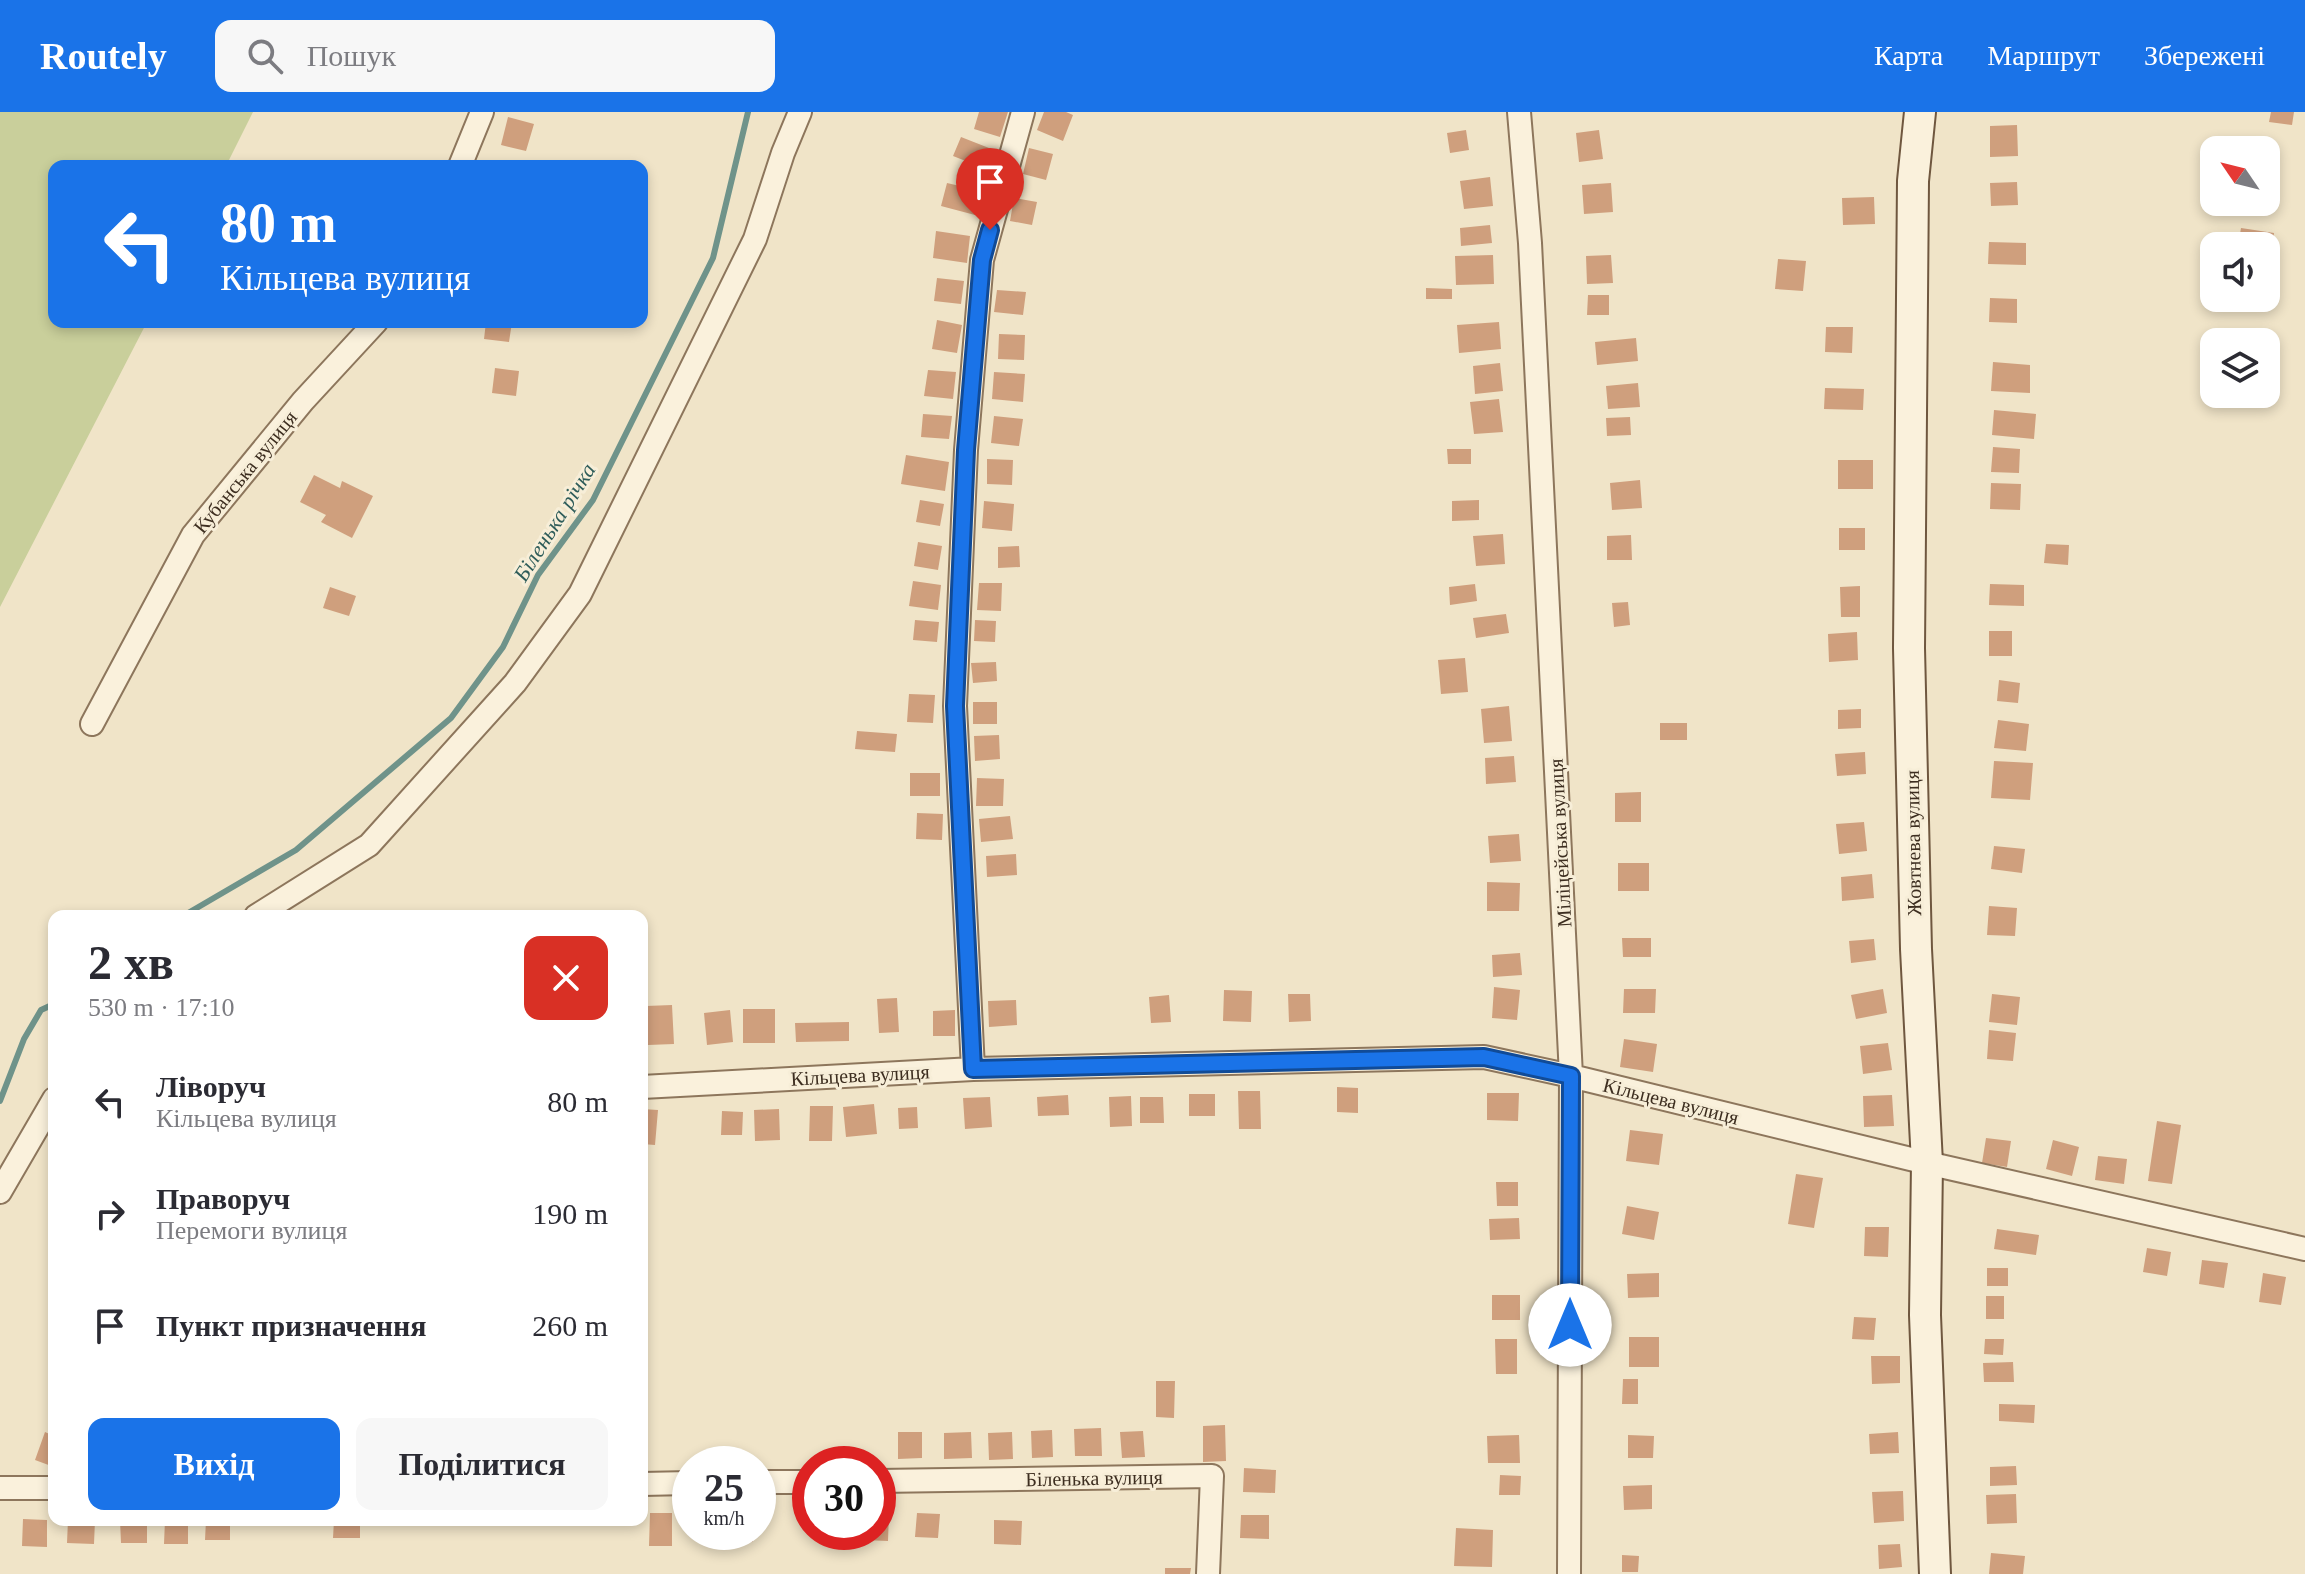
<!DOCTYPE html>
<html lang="uk">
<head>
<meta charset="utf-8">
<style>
	:root { --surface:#fff; --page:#f7f7f7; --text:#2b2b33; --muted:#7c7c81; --accent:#1a73e8 }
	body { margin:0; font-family:"Times New Roman",serif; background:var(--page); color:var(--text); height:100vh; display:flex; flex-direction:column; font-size:30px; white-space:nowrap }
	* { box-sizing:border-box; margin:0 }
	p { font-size:26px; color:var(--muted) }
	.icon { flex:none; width:44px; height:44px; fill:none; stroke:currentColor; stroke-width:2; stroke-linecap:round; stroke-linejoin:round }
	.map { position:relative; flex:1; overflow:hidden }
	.side { position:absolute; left:48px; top:798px; width:600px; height:616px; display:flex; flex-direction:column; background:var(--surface); border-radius:16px; box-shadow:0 4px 12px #0003 }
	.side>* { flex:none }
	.guide { position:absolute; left:48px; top:48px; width:600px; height:168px; border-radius:16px; box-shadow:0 4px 12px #0003; background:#1a73e8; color:#fff; overflow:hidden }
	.needle { width:52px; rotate:305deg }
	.tools { position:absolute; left:2200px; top:24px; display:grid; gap:16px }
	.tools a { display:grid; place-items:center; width:80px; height:80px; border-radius:16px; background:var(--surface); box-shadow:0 4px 12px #0003; font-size:40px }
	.speed { position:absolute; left:672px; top:1334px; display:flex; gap:16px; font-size:40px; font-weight:700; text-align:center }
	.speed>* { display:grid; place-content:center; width:104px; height:104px; border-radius:50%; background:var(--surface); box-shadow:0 4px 12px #0003; line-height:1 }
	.speed small { font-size:20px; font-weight:400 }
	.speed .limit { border:12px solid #d22; background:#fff; color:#111 }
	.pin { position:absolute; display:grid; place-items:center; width:68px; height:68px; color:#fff; margin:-82px -34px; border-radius:50% 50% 50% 0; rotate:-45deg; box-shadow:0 0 8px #0007 }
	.pin .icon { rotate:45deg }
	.me { position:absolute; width:88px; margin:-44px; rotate:0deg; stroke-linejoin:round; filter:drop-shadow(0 0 6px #0008) }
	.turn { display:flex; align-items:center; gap:28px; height:168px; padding:0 40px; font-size:36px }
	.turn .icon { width:104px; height:104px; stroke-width:2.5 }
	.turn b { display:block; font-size:56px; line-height:68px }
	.round { display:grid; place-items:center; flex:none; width:84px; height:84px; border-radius:16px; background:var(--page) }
	.head { display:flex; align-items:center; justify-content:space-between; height:136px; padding:0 40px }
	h1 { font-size:48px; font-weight:700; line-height:60px }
	.button { display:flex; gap:16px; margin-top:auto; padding:16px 40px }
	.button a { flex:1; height:92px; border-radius:16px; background:var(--accent); color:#fff; font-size:32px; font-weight:700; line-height:92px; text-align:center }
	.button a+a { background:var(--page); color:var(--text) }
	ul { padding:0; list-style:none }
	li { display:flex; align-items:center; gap:24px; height:112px; padding:0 40px }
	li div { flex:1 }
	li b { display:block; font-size:30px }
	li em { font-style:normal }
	header { display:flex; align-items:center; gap:48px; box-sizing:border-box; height:112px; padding:0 40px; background:var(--accent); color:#fff }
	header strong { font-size:38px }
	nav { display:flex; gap:44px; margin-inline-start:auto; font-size:28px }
	.search { width:560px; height:72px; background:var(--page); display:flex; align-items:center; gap:20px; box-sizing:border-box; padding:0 28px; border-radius:16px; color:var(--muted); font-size:30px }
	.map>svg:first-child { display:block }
	.green { fill:#c9cf9b }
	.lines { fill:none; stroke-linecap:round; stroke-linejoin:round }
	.stream { stroke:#6f938a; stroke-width:6 }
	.building { fill:#cf9f7d }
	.minor-casing { stroke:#8d765c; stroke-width:26 }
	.secondary-casing { stroke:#6f573f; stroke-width:34 }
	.minor { stroke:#faf1dc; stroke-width:22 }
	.secondary { stroke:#faf1dc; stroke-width:30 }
	.route-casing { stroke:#114b97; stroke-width:20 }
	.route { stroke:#1a73e8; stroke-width:14 }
	.labels { text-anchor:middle; stroke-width:6; stroke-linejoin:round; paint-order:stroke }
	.street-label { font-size:20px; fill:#3d2e20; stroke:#f7eed8 }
	.water-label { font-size:22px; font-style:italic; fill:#2f5d5a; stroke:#f7eed8 }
</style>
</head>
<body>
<header>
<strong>Routely</strong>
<div class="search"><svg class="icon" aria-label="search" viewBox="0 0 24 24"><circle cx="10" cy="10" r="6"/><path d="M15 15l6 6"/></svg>Пошук</div>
<nav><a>Карта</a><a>Маршрут</a><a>Збережені</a></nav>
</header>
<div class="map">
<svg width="2305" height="1462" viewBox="0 0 2305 1462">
	<rect width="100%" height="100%" fill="#f0e4c8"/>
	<path class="green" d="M0,0H253L226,54H54V210H147L0,495Z"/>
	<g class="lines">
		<path class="stream" d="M183,804L296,738L451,606L503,535L538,463L593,388L713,146L748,0
			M0,989L24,927L41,898L54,892"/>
	</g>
	<path class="building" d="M979,0H1008L1000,25L974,17Z
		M1044,0H1066L1073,3L1063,29L1037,18Z
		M2271,0H2294L2292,13L2269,10Z
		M508,5L534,12L526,39L501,33Z
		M2017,13L2018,44L1990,45V14Z
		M1466,18L1469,38L1450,41L1447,21Z
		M1599,18L1603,47L1579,50L1576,21Z
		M961,25L989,36L981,55L953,44Z
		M1029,36L1053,42L1046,68L1023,62Z
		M1490,65L1493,94L1464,97L1460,69Z
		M2017,70L2018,93L1991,94L1990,71Z
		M947,71L981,79L975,103L941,94Z
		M1611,71L1613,100L1584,102L1582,73Z
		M1874,85L1875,112L1843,113L1842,86Z
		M1014,86L1037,90L1032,113L1010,109Z
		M1490,113L1492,131L1461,134L1460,116Z
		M2241,116L2274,121L2271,146L2266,145V134H2238Z
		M936,119L970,124L967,151L933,146Z
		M1989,130L2026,131V153L1988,152Z
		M1493,143L1494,172L1456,173L1455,144Z
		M1611,143L1613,171L1587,172L1586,144Z
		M1778,147L1806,149L1803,179L1775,177Z
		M937,166L964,169L961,192L934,189Z
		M1426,176L1452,177V187H1426Z
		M997,178L1026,180L1023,203L994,200Z
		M1588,183H1609V203H1587Z
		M1990,186L2017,187V211L1989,210Z
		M937,208L962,213L957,241L932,237Z
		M486,210H512L509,230L484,227Z
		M1499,210L1501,237L1459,241L1457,213Z
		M1826,215H1853L1852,241L1825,240Z
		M999,222L1025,223L1024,248L998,247Z
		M1636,226L1638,249L1597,253L1595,230Z
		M1993,250L2030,253V281L1991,279Z
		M1500,251L1503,279L1475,282L1473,254Z
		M495,256L519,259L516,284L492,281Z
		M928,258L956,260L953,287L924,284Z
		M994,260L1025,262L1023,290L992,287Z
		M1638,271L1640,295L1608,297L1606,274Z
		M1825,276L1864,277L1863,298L1824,297Z
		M1499,287L1503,320L1474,322L1470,290Z
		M1994,298L2036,302L2034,327L1992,323Z
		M923,302L952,304L949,327L921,325Z
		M994,304L1023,307L1019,334L991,331Z
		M1630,305L1631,323L1607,324L1606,306Z
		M1993,335L2020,337L2019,361L1991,360Z
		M1447,337H1471V352H1448Z
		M906,343L949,350L945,379L901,372Z
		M987,347L1013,348L1012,373L987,372Z
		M1838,348H1873V377H1838Z
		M314,363L340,376L342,369L373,384L352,426L321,410L326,403L300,390Z
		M1640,368L1642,396L1612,398L1610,371Z
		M1991,371L2021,372L2020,398L1990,397Z
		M920,388L944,392L940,414L916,410Z
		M1479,388V408L1452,409V389Z
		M984,389L1014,392L1012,419L982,416Z
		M1839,416H1865V438H1839Z
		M1503,422L1505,452L1476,454L1473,424Z
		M1631,423L1632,448H1607V424Z
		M918,430L942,434L938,458L914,454Z
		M2046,432L2069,433L2068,453L2044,451Z
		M1019,434L1020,455L998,456V435Z
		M913,469L941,473L938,498L909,494Z
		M979,471H1002L1001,499L977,498Z
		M1475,472L1477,489L1450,493L1449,475Z
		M1990,472L2024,473V494L1989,493Z
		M1860,474V505H1841L1840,475Z
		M330,475L356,484L349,504L323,496Z
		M1628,490L1630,513L1614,515L1612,491Z
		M1506,502L1509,521L1476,526L1473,506Z
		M915,508L939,510L937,530L913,528Z
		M975,508L996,509L995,530L974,529Z
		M1989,519H2012V544H1989Z
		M1857,520L1858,548L1829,550L1828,522Z
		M1465,546L1468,580L1441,582L1438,548Z
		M996,550L997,569L973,571L971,551Z
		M1999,568L2020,571L2018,591L1997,589Z
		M909,582L935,583L933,611L907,610Z
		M973,590H997V612H973Z
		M1509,594L1512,629L1484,631L1481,597Z
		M1861,597V616L1838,617V598Z
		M1998,608L2029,612L2026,639L1994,636Z
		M1660,611H1687V628H1660Z
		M857,619L897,622L895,640L855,637Z
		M999,623L1000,647L975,649L974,624Z
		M1865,640L1866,662L1837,664L1835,642Z
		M1514,644L1516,670L1486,672L1485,646Z
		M1994,649L2033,651L2030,688L1991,686Z
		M910,661H940V684H910Z
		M977,666L1004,667L1003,694H976Z
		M1641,680V710H1615V681Z
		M917,701L943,702L942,728L916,727Z
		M1010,704L1013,727L981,730L979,707Z
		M1864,710L1867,739L1839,742L1836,712Z
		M1519,722L1521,749L1490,751L1488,724Z
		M1994,734L2025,737L2022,761L1991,757Z
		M1016,742L1017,763L987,765L986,744Z
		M1618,751H1649V779H1618Z
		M1872,762L1874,786L1842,789L1841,765Z
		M1487,770L1520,771L1519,799H1487Z
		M1989,794L2017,796L2015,824L1987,823Z
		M1622,826H1651V845H1623Z
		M1874,827L1876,848L1851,851L1849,829Z
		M1520,841L1522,863L1493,865L1492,843Z
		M1494,875L1520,878L1517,908L1492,906Z
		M1624,877H1656L1655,901H1623Z
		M1883,877L1887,901L1856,907L1851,883Z
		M1224,878L1252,879L1251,910L1223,909Z
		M1288,882H1310L1311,909L1289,910Z
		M1992,882L2020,885L2017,913L1989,910Z
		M1169,883L1171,910L1151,911L1149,885Z
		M897,886L899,920L879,921L877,887Z
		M1016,888L1017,913L989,915L988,889Z
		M672,893L674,932L648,933L646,894Z
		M743,897H775V931H743Z
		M730,898L733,930L707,933L704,901Z
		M955,898V924H933V899Z
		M849,910V929L796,930L795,911Z
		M1989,918L2016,921L2013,949L1987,947Z
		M1624,927L1657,932L1653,960L1620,955Z
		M1888,931L1892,958L1863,962L1860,934Z
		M1337,975L1358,976V1001L1337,1000Z
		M1238,979H1260L1261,1017H1239Z
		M1487,981H1519L1518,1009L1487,1008Z
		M1189,982H1215V1004H1189Z
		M1068,983L1069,1003L1038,1004L1037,985Z
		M1892,983L1894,1014L1864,1015L1863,984Z
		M1131,984L1132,1014L1110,1015L1109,985Z
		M990,985L992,1015L965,1017L963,986Z
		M1140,985H1163L1164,1011H1140Z
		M874,992L877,1022L846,1025L843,995Z
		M810,994H833L832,1029H809Z
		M917,995L918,1016L899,1017L898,996Z
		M642,997L658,998L655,1033L642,1032Z
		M779,997L780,1028L755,1029L754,998Z
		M722,999L743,1000L742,1023H721Z
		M2157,1009L2181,1013L2172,1072L2148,1069Z
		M1630,1018L1663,1022L1659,1053L1626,1049Z
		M1986,1026L2011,1029L2007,1055L1982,1051Z
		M2053,1028L2079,1035L2072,1064L2046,1057Z
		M2098,1044L2127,1047L2124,1072L2095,1068Z
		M1796,1062L1823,1066L1814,1116L1788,1112Z
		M1496,1070H1518V1094H1497Z
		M1627,1094L1659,1100L1654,1128L1622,1122Z
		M1519,1106L1520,1127L1490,1128L1489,1107Z
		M1865,1115H1889L1888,1145L1864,1144Z
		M1997,1117L2039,1123L2036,1143L1994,1137Z
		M2147,1136L2171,1140L2167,1164L2143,1160Z
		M2202,1148L2228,1151L2224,1176L2199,1172Z
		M1987,1156H2008V1174H1987Z
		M1659,1161V1185L1628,1186L1627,1162Z
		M2263,1161L2286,1165L2281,1193L2259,1190Z
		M1492,1183H1520V1208H1492Z
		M1986,1184H2004V1207H1986Z
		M1854,1205L1876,1206L1874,1228L1852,1227Z
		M1629,1225H1659V1255H1629Z
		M1495,1227H1517V1262H1496Z
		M1985,1227H2004L2003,1243L1984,1242Z
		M1871,1244H1900V1271L1872,1272Z
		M2013,1250L2014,1270H1984L1983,1251Z
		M1623,1267H1638V1292H1622Z
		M1156,1269H1175L1174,1306L1156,1305Z
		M1999,1292L2035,1293L2034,1311L1999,1309Z
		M1225,1313L1226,1349L1203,1350V1314Z
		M1101,1316L1102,1344H1075L1074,1317Z
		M1052,1318L1053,1345L1032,1346L1031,1319Z
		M1143,1319L1145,1345L1122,1346L1120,1320Z
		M45,1320L54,1324V1355L35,1348Z
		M898,1320H922V1346L898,1347Z
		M971,1320L972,1346L944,1347V1321Z
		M1012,1320L1013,1347L989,1348L988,1321Z
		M1898,1320L1899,1341L1870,1342L1869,1322Z
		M1519,1323L1520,1351H1488L1487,1324Z
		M1628,1323L1654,1324L1653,1346H1628Z
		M2016,1354L2017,1373L1990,1374V1355Z
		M1244,1356L1276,1358L1275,1381L1243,1380Z
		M1500,1363L1521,1364L1520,1383H1499Z
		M1652,1373V1397L1624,1398L1623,1374Z
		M1903,1379L1904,1409L1874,1411L1872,1380Z
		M2016,1382L2017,1411L1987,1412L1986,1383Z
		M878,1400L889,1401L888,1429L864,1428V1420H878Z
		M650,1401H672V1434H649Z
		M917,1401L940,1402L938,1426L915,1425Z
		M1241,1403H1269V1427L1240,1426Z
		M23,1407L47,1408V1435L22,1434Z
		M68,1408H95L94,1432L67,1431Z
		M120,1408H147V1431H121Z
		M165,1408H188V1432H164Z
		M206,1408H230V1428H205Z
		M334,1408H360V1426H333Z
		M994,1408L1022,1409L1021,1433L994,1432Z
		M1456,1416L1493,1418L1492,1455L1454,1454Z
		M732,1420H753V1430L732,1431Z
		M1900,1432L1902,1455L1879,1457L1878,1433Z
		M1991,1441L2025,1444L2023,1462H1989Z
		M1622,1443L1639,1444L1638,1460H1622Z
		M1165,1456H1191L1190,1462H1165Z"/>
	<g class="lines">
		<g class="minor-casing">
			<path id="minor" d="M1519,0L1530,131L1571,964L1569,1462
				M460,54L482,0
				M92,612L193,423L303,289L376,210
				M256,804L369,733L515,571L580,482L755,127L783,41L800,0
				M973,957L955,594L966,338L982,148L1023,0
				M642,975L973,957L1484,945L1571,964L1927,1051L2305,1137
				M0,1080L54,987
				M878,1369L1212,1364L1208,1462
				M758,1370H810
				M642,1372L690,1371
				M0,1376H54"/>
		</g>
		<g class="secondary-casing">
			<path id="secondary" d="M1920,0L1913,69L1909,536L1916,837L1927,1051L1925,1203L1935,1462"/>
		</g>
		<use href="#minor" class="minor"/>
		<use href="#secondary" class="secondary"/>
	</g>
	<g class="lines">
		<g class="route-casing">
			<path id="route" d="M990,118L982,148L966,338L955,594L973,957L1484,945L1571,964L1570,1213"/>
		</g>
		<use href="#route" class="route"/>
	</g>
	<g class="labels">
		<g class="street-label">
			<text transform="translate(245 360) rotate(-51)" y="7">Кубанська вулиця</text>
			<text transform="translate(1560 731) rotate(-93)" y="7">Міліцейська вулиця</text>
			<text transform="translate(1913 731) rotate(-91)" y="7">Жовтнева вулиця</text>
			<text transform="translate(860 963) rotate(-3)" y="7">Кільцева вулиця</text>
			<text transform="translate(1671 989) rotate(14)" y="7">Кільцева вулиця</text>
			<text transform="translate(1094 1366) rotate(-1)" y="7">Біленька вулиця</text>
		</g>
		<g class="water-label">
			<text transform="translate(554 410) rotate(-58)" y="8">Біленька річка</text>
		</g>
	</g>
</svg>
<div class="tools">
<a><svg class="needle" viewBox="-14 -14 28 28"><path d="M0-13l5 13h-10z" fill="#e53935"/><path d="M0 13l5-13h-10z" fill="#7c7c81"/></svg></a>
<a><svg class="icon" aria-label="sound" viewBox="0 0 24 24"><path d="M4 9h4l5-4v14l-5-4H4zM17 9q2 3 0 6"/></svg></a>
<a><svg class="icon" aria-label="layers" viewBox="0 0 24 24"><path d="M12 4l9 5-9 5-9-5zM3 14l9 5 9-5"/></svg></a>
</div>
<div class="speed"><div>25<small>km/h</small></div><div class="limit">30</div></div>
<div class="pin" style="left:990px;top:118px;background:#d93025"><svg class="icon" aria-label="arrive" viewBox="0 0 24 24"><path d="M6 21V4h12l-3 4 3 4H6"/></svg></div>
<svg class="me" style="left:1570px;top:1213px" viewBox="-20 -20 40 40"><circle r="19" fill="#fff"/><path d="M0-13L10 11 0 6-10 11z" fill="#1a73e8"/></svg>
<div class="guide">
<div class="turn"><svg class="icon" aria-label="left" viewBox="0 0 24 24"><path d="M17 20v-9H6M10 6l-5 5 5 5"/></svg><div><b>80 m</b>Кільцева вулиця</div></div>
</div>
<section class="side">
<div class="head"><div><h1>2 хв</h1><p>530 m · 17:10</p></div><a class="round" style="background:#d93025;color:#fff"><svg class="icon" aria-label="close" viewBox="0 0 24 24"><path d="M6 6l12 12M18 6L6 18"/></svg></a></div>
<ul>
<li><svg class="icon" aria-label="left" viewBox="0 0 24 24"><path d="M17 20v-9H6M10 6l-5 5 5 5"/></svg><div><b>Ліворуч</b><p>Кільцева вулиця</p></div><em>80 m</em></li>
<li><svg class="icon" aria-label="right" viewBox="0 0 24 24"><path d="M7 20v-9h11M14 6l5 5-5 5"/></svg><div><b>Праворуч</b><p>Перемоги вулиця</p></div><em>190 m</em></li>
<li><svg class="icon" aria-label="arrive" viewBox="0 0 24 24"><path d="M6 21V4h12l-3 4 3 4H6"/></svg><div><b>Пункт призначення</b></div><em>260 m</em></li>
</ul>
<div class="button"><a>Вихід</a><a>Поділитися</a></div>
</section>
</div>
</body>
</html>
